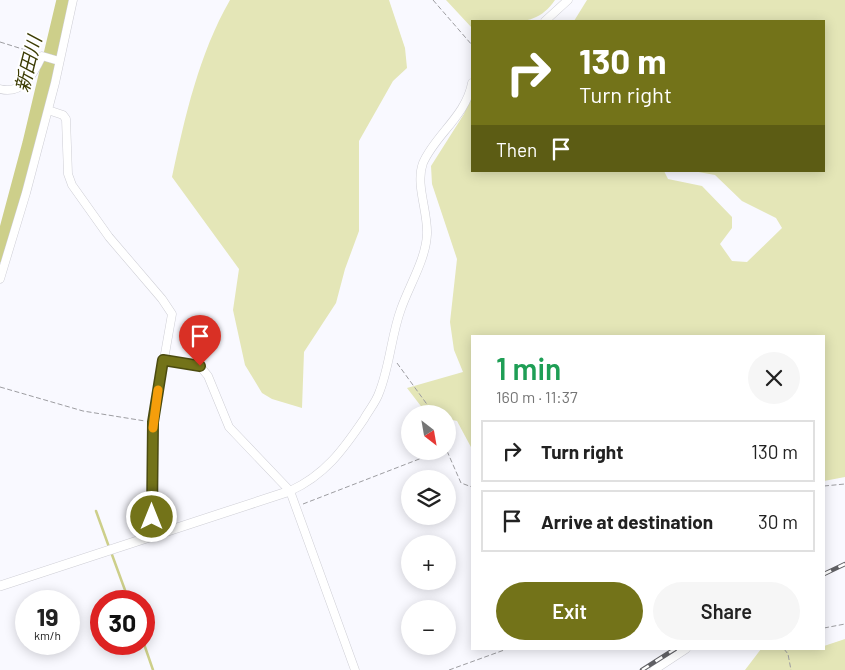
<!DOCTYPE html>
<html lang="en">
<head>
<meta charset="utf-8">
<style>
	:root { --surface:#fff; --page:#f6f6f6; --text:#222; --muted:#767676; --line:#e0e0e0; --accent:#737319 }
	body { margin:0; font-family:Barlow,"Noto Sans JP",sans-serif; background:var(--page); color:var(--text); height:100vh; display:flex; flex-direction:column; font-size:19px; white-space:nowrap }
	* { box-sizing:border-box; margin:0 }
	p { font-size:16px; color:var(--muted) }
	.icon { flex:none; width:28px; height:28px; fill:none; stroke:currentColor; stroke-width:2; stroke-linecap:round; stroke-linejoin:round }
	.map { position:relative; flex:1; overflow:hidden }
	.sheet { position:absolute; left:471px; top:335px; width:354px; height:315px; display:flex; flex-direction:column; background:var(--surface); border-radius:0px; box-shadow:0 2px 12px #0003 }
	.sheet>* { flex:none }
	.guide { position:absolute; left:471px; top:20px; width:354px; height:152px; border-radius:0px; box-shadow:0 2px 12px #0003; background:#737319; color:#fff; overflow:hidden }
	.needle { width:32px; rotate:149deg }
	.fabs { position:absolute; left:401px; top:405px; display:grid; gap:10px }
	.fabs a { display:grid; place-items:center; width:55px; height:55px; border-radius:50%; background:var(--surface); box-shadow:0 2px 12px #0003; font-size:25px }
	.speed { position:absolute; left:15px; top:590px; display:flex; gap:10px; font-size:25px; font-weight:700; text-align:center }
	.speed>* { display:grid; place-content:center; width:65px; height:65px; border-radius:50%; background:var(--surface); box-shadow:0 2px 12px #0003; line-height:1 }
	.speed small { font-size:12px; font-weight:400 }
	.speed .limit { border:8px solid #d22; background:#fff; color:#111 }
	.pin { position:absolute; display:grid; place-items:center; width:42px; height:42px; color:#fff; margin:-51px -21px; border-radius:50% 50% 50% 0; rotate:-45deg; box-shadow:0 0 5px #0007 }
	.pin .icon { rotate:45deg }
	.me { position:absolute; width:55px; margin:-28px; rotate:0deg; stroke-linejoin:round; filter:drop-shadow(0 0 4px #0008) }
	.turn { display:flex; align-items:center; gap:18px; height:105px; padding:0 25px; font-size:22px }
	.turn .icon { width:65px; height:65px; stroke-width:2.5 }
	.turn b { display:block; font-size:35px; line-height:42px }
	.then { display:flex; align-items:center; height:48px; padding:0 25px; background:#0003; gap:10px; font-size:19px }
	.round { display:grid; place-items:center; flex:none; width:52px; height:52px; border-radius:26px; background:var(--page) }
	.overview { display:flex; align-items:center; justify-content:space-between; height:85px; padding:0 25px }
	h1 { font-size:30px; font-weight:600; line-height:38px; color:#1e9e55 }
	.action { display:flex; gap:10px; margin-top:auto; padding:10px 25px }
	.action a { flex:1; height:58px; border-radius:30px; background:var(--accent); color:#fff; font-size:20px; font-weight:600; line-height:58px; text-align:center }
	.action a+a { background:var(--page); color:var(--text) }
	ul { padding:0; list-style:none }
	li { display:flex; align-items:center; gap:15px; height:62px; margin:0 10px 8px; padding:0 15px; border:2px solid var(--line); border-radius:0px }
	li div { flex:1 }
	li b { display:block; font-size:19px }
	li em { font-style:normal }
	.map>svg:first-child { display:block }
	.green { fill:#e4e6b7 }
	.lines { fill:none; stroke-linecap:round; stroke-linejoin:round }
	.stream { stroke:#cdcf8a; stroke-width:2.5 }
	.river { stroke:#cdcf8a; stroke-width:15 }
	.minor-casing { stroke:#ceced5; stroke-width:9 }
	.tertiary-casing { stroke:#ceced5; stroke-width:10 }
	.path { stroke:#9d9da1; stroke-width:1; stroke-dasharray:5 2.5; stroke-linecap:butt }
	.minor { stroke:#fff; stroke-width:8 }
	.tertiary { stroke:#fff; stroke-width:9 }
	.rail-casing { stroke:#616165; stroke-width:4.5 }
	.rail { stroke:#fff; stroke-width:2.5; stroke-dasharray:8; stroke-linecap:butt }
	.route-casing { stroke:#4b4b10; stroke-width:12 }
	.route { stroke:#737319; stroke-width:9 }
	.slow { stroke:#f59e0b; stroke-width:9 }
	.labels { text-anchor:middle; stroke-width:4; stroke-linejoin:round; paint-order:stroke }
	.water-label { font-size:19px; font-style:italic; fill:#3c3c04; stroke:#fff }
</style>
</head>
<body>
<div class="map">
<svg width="845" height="670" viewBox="0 0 845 670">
	<rect width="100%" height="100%" fill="#f9f9ff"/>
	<path class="green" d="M230,0H389L405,48L407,68L393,81L359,141V231L345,269L336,303L304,352L302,408L272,399L262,393L245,365L233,310L239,269L172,177C185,116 199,54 230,0Z
		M446,0H555C535,30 505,21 472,21V28Z
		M587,0H845V477L824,481V336H472V449L457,421L448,419V414H427L407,388L463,372L454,350L450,322L457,259L432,184L431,166L464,114L472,92V171H664L668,179L702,186L732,217V228L720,244L732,261L747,262L782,228L776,218L742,201L715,175L693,171H824V21H574Z
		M845,639V670H745L761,649H824V646Z"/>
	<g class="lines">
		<path class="stream" d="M96,511L109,547
			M111,552L129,601
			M144,644L153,670"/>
		<path class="river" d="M0,255L30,143L64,0"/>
		<g class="minor-casing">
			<path id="minor" d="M545,21L568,0
				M0,89C23,95 34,73 42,56L59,61
				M48,110L63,115L66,119L68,174L72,185L109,237L162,299L172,314L153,422V536
				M0,279L26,193L55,83L73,0
				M163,359L200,366L208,376L229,427L290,491L355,670
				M290,491C325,475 343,450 364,419C369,410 376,402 379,393C390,366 391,336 401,309C409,286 426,259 427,234C428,211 415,184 423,163C435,135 466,116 472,83
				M654,670L686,649"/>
		</g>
		<g class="tertiary-casing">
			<path id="tertiary" d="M0,586L290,491"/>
		</g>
		<path class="path" d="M433,0L472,45
			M0,42L35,53
			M397,363L434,414
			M0,387L83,411L145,421
			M447,451L461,483L472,487
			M824,486L845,484
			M303,504L440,451
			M824,628L845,624
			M784,649L788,654L791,670
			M449,670L507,649"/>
		<use href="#minor" class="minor"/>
		<use href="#tertiary" class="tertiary"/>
		<g class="rail-casing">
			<path id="rail" d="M824,574L845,564
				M642,670L675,649"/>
		</g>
		<use href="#rail" class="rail"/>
	</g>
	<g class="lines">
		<g class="route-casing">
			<path id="route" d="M152,517L153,422L163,360L200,366"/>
		</g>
		<use href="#route" class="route"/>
		<path class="slow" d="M153,428L158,390"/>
	</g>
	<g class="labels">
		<g class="water-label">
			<text transform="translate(28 64) rotate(-76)" y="7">新田川</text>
		</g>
	</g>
</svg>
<div class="fabs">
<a><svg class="needle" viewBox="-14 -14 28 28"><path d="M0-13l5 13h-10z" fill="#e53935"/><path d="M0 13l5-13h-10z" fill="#767676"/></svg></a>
<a><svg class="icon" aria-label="layers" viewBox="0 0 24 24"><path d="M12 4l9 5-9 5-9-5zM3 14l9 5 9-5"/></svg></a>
<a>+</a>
<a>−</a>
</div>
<div class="speed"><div>19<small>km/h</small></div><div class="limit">30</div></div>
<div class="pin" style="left:200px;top:366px;background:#d93025"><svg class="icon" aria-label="arrive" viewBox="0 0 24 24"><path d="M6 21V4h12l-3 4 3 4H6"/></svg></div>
<svg class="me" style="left:152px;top:517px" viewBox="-20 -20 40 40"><circle r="17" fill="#737319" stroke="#fff" stroke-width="3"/><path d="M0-11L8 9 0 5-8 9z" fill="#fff"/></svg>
<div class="guide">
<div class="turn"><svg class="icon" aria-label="right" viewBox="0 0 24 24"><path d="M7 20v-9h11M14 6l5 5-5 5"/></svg><div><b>130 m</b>Turn right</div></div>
<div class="then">Then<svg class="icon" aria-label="arrive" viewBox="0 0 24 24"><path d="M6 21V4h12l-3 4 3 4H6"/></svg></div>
</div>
<section class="sheet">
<div class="overview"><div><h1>1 min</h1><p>160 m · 11:37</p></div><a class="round"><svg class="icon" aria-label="close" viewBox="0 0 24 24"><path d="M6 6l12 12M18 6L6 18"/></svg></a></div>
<ul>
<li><svg class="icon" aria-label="right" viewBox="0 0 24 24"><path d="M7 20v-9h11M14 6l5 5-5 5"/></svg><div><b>Turn right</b></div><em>130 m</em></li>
<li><svg class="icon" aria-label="arrive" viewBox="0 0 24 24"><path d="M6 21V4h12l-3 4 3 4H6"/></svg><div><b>Arrive at destination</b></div><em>30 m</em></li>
</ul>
<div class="action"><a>Exit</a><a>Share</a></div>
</section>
</div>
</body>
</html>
